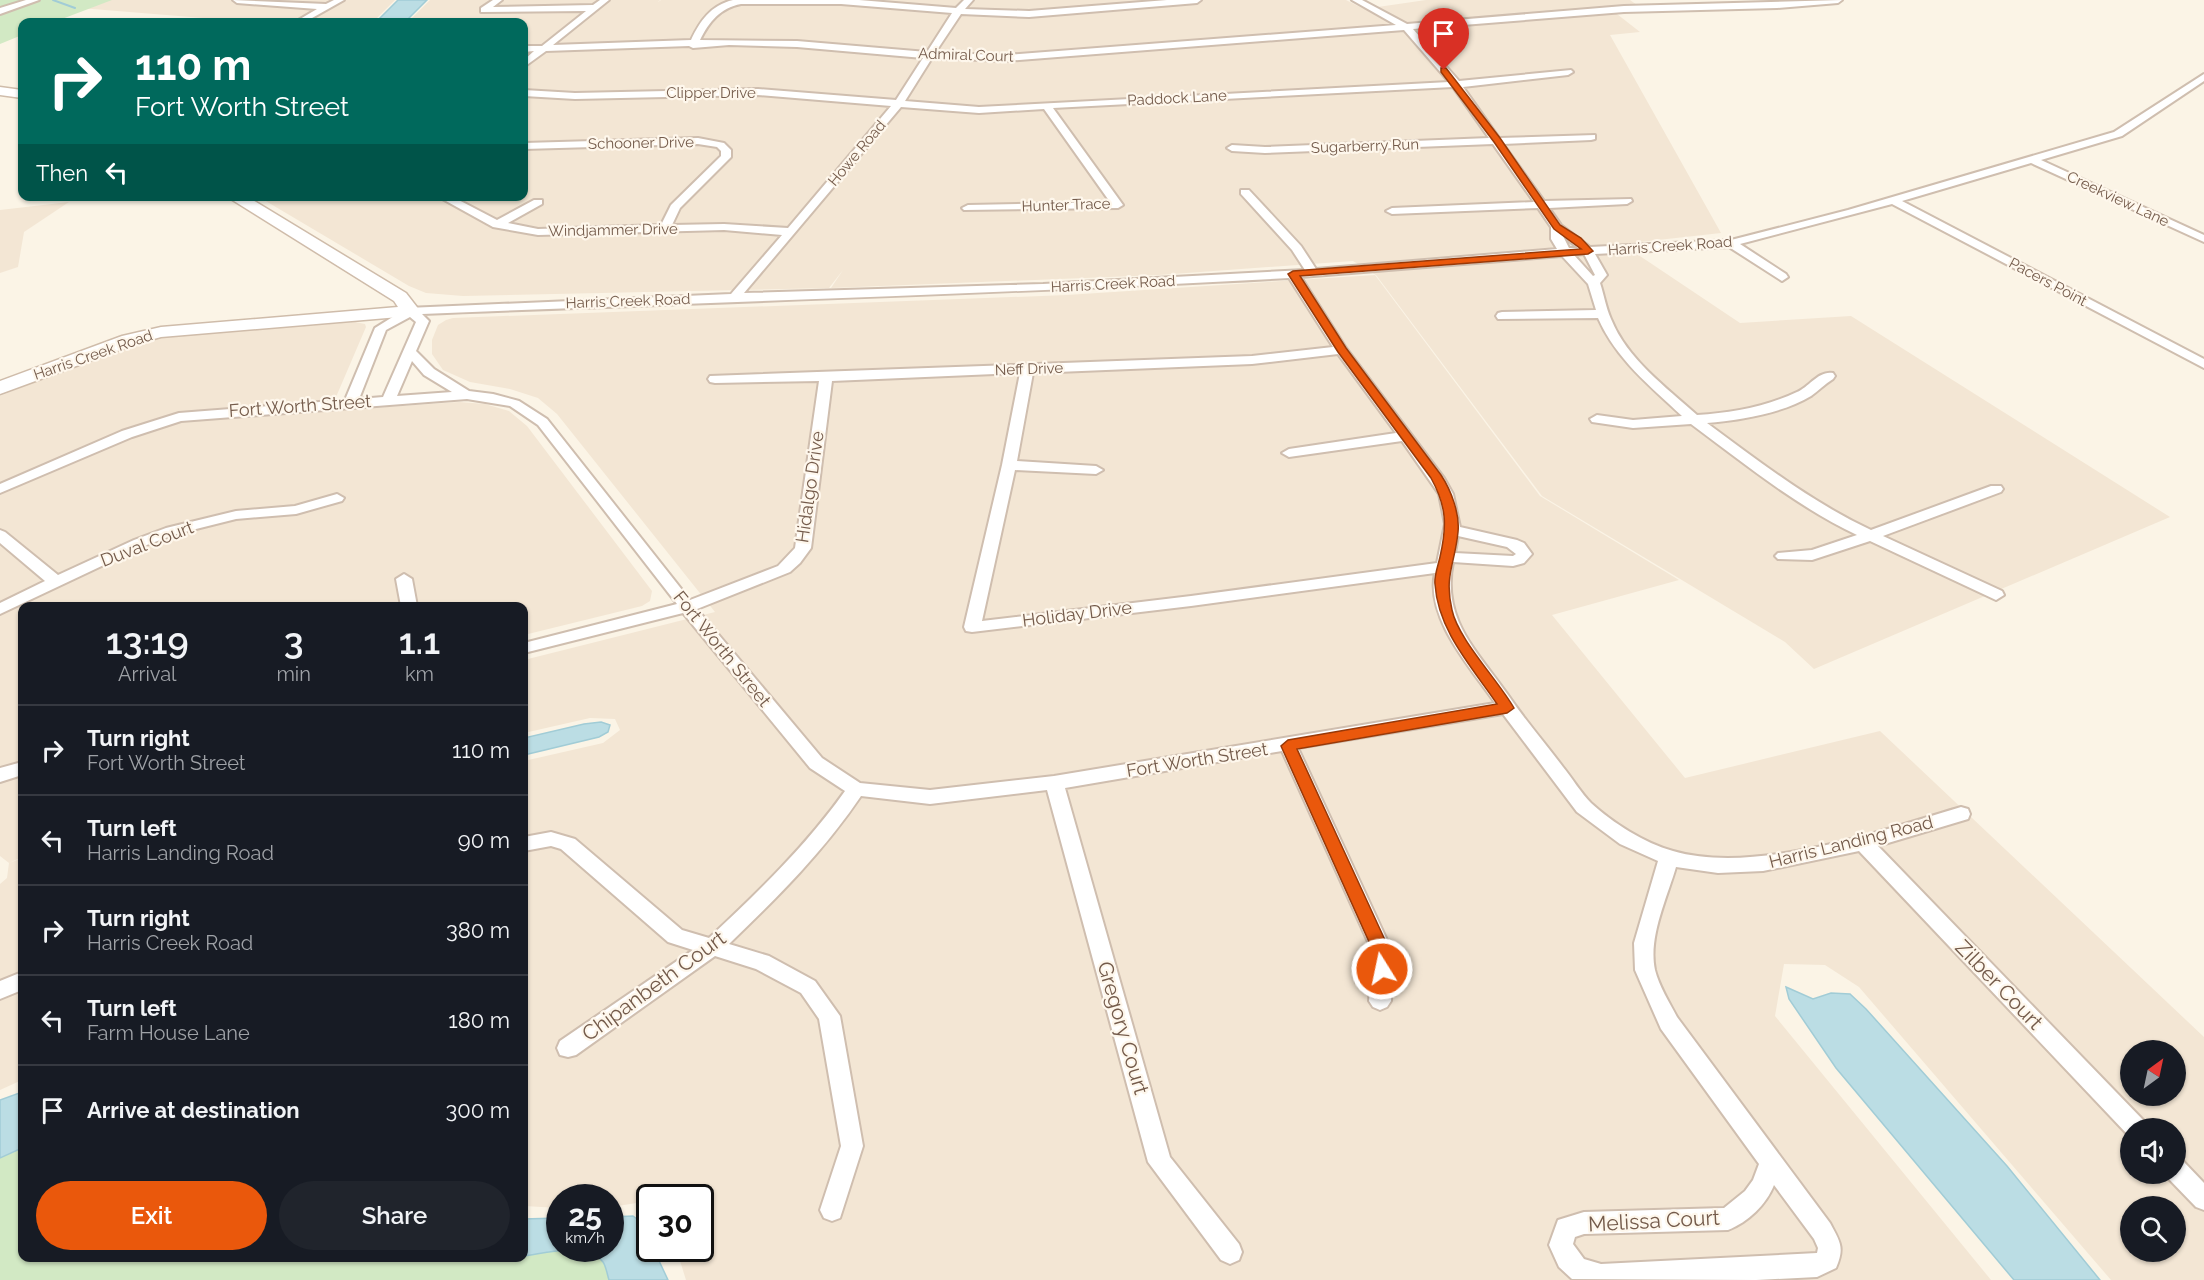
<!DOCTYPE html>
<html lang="en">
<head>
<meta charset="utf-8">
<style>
	:root { --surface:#171b24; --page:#20242c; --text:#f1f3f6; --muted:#9ea1a6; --line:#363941; --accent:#ea580c }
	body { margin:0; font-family:Raleway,sans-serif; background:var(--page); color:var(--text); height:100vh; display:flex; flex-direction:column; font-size:22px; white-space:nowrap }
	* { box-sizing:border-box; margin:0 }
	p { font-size:20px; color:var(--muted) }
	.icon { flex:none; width:33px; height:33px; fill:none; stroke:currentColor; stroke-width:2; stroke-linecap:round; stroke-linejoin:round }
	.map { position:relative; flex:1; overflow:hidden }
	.sheet { position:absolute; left:18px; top:602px; width:510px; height:660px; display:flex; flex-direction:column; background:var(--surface); border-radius:12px; box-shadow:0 2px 4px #0004 }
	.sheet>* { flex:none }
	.hud { position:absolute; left:18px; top:18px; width:510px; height:183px; border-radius:12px; box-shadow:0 2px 4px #0004; background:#00695c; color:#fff; overflow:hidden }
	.needle { width:39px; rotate:33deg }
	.controls { position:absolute; left:2120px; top:1040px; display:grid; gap:12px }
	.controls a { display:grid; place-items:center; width:66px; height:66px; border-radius:50%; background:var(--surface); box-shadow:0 2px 4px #0004; font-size:30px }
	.speed { position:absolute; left:546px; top:1184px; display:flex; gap:12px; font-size:30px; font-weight:700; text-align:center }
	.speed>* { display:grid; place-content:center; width:78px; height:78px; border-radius:50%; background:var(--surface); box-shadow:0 2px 4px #0004; line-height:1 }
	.speed small { font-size:15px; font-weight:400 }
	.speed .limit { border:3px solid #111; border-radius:9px; background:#fff; color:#111 }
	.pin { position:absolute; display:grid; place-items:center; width:51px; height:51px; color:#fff; margin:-62px -26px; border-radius:50% 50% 50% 0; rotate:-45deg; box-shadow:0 0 6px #0007 }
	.pin .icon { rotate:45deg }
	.me { position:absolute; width:66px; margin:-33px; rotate:350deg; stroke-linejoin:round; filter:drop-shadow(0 0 4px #0008) }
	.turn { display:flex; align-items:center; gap:21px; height:126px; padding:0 18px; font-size:27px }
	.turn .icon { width:78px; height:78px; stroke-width:2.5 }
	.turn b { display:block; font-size:42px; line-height:51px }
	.then { display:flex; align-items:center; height:57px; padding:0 18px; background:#0003; gap:12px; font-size:22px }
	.eta { display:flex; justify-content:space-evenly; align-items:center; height:102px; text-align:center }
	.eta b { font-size:36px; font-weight:600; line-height:42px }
	.primary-button { display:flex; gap:12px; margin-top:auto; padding:12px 18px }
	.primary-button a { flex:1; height:69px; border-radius:36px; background:var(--accent); color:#fff; font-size:24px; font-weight:600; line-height:69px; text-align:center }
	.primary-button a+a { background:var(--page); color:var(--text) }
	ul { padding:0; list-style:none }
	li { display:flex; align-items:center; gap:18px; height:90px; padding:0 18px; border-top:2px solid var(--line) }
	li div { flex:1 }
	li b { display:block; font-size:22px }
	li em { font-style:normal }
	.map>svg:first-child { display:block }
	.residential { fill:#f3e6d4; fill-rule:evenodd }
	.green { fill:#d2e9c4 }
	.water { fill:#bbdde4; stroke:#a1ccd6; stroke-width:1.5 }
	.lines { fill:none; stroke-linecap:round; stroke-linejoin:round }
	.stream { stroke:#a1ccd6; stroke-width:2 }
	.street-casing { stroke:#cfbeaf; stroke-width:4 }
	.secondary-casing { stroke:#cfbcaa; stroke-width:3 }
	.street { fill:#fff; fill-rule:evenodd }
	.secondary { fill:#fff; fill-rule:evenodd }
	.route { fill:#ea580c; stroke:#983908; stroke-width:1.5 }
	.labels { text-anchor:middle; stroke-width:4.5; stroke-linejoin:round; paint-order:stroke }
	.far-street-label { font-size:15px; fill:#745b4b; stroke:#fef7ec }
	.street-label { font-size:18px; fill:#745b4b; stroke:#fef7ec }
	.near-street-label { font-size:21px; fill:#745b4b; stroke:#fef7ec }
</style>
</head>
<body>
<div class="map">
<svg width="2204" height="1280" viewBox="0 0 2204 1280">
	<rect width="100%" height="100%" fill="#fbf4e6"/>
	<path class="residential" d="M90,0H395L373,22H195L203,18L68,7Z
		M430,0H660L658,2L661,0H1346L1364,9L1426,0H1630L1637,5L1608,7L1640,32L1610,35L1721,233L1622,244L1740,323L1851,316L2170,517L1814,669L1785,642L1542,496L1376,275L1353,261L1159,275L831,288L843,270L829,288L463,296L426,293L409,286L259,197L524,196V22H408Z
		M69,202L24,232L18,267L0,273V210Z
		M1375,275L1540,496L1679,580L1552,615L1685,778L1880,731L2204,1037V1280H2111L1859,987L1825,965L1784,964L1775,1016L1991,1280H686L676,1248H700V1197H650L649,1207L643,1202L611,1207L610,1197H560L559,1208L524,1206V761L603,743L620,730L615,719L590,718L524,733V660L715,612L557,414L538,398L510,389L470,382L443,370L432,354V340L438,325L446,320L453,318L1067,295ZM2130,1050H2175V1095H2130ZM2130,1128H2175V1173H2130ZM2130,1206H2175V1251H2130Z
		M355,322L365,324L366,327L330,411L459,402L485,404L509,411L527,426L652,591L650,601L642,606L524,635V606H22V857L9,863L22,858V1080L0,1090V884L7,878L9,863L0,856V396L108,353L164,337Z"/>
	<path class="green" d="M0,0H112L54,22H22V35L0,44Z
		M0,1119H22V1257H524C538,1250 591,1246 603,1262C606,1266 607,1275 609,1280H0Z"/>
	<path class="water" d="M398,0H427L405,22H376Z
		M601,722L610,725L608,732L599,737L524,755V738L584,724Z
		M1786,987L1813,999L1831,993L1850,994L1866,1009L2007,1166L2100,1280H2014L1836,1068L1789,999Z
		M22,1092V1148L0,1158V1100Z
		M633,1216C646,1225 650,1232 650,1248H653L668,1280H609C607,1274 606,1266 603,1262C586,1241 546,1253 524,1256V1219L559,1218L560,1248H610L611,1217Z"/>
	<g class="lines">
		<path class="stream" d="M53,0L75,8"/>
		<g class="street-casing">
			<path id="street" d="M26,0H39L0,14V8Z
				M233,0L326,4L334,0H344L305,22H295L317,9L237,3Z
				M493,0H502L493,7L593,5L600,0H609L553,45L691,40C700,21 711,5 733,0H859L956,8L964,0H973L965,9L1029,11L1167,0H1201L1197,3L1029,17L961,14L935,53L1006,55L1396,25L1352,0H1362L1407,24L1624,6L1842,0L1838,3L1777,8L1624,12L1413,29L1459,81L1571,70L1573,72L1568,75L1463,87L1499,138L1595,135V139L1591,140L1503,144L1544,201L1631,199L1632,201L1627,204L1549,208L1561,225L1590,247L1731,240L1848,210L2114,132L2204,74V81L2122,136L2041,160L2204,235V242L2031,163L1902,201L2204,359V368L1892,204L1740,244L1786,274L1788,277L1782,281L1729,247L1595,254L1607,275L1600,283C1604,295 1606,308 1611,319C1627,359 1666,387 1697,415C1732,413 1765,407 1797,392C1809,387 1819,370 1833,373L1835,376L1833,379C1825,384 1818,391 1811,396C1781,414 1740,420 1707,423C1760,462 1811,502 1871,530L1991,486H2001L2003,489L2001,492L1883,536L2002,591L2004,595L1996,600L1870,541L1812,560L1778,559L1775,556L1778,553L1812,550L1857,535C1796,506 1745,464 1691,424L1633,428L1592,422L1590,419L1597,415L1633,420L1682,416C1650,386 1616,359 1598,318L1498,319L1496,316L1498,313L1502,312L1596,310L1588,284L1562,256L1301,277L1346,348L1444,478L1453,494L1460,527L1517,540L1524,543L1532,554L1524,563L1513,566L1453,562C1441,619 1477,651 1508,695C1525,720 1545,743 1563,767C1572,778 1581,793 1591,803C1613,823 1644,843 1673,851C1755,875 1880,831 1961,807L1968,809L1970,814L1968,819L1878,846L2144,1121L2147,1128H2130V1136L2128,1135L1859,851L1763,871L1718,873L1676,867C1667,898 1648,937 1655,970C1659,986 1669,1002 1677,1017L1830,1223C1840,1242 1845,1247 1836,1268L1817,1277L1756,1280L1572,1279L1559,1267L1549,1245L1558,1220L1584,1212L1724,1208L1745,1191L1753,1180L1759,1164L1661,1029L1635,970L1634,943L1658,861L1620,844L1577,812L1503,714L1298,748L1393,953L1391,1001L1387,1007L1380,1010L1373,1007L1369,1001L1373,953L1282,751L1065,788L1170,1157L1239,1244L1242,1252L1239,1260L1230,1264L1221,1260L1148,1162L1047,790L930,804L861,796C823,852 778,897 729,944L769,956L815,981L840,1016L863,1146L840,1218L832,1221L824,1218L820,1210L841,1146L819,1019L801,993L756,969L715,956L576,1055L568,1057L560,1055L557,1048L560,1041L693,950L668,942L561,849L551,846L524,851V837L551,832L575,839L682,930L709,938C758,892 806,846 845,791L810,768L683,613L524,653V643L677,604L538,425L510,406L467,399L181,421L132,437L0,493V484L122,431L179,413L345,400L375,328L407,308L731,294L782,235L724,230L538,235L493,227L437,196H451L497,220L534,200H542V204L508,223L538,229L661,225L671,205L721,156V151L717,147L698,144L524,149V143L698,138L724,143L731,150V157L680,208L672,225L724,224L788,228L891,106L758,95L575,99L524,96V90L575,93L758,89L896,100L923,58L797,47L729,45L693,48L689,46L546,51L524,67V60L534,51L524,52V46H542L586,11L481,12V8ZM741,4H841L952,13L927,52L797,41L700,40C709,22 720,8 741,4ZM1404,30L1449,82L979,107L905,101L932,58L1006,61ZM1453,87L1489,138L1265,147L1232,145L1227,148L1232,151L1265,153L1493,144L1534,202L1392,208L1386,211L1392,214L1538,208L1551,227V239L1557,249L1316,269L1301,246L1249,190H1241V194L1292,250L1305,270L1043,284L744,293L901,107L979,113L1044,109L1110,202L968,205L962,208L964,210L1118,208L1123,205L1053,108ZM1563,236L1578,248H1569ZM1584,254L1595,275L1593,276L1574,255ZM1289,278L1333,347L1252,356L710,376L708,379L710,382L715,383L819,381L795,548L778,566L690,600L547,419L519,401L493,394L469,391L434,369L416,351L429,321L422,314C711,302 1001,294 1289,278ZM410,317L416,322L383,397L359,399L386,330ZM1338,354L1396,433L1289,449L1282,453L1289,457L1402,441L1439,494L1445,524L1437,563L1191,596L982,621L1015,470L1096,474L1103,470L1096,466L1017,461L1033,373L1252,364ZM412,361L424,375L452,392L397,396ZM1020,373L1002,465L964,627L966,631L972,632L1191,606L1435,573C1425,618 1471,668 1495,703L1054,776L930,790L860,783L822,758L697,609L790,572L800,563L811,548L832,381ZM1458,536L1507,547L1516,554L1513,556L1455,553ZM1774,1185L1814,1239L1818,1248L1817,1253L1601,1264L1584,1259L1573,1244L1575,1237L1584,1234L1728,1230C1748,1222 1766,1205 1774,1185Z
				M337,494L344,498L342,501L296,514L236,519L176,534L144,546L0,614V603L45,581L0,543V530L5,532L58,575L134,540L166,528L236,511L295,506Z
				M404,574L412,579L417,606H401L396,579Z
				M22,762V775L0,782V768Z
				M22,972V990L0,999V981Z
				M2175,1158L2183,1161L2204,1183V1210L2196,1207L2167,1177L2165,1173H2175Z"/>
		</g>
		<g class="secondary-casing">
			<path id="secondary" d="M0,87L22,90V98L0,95Z
				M226,196H246L406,293L420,311L417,315L411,316L161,337L136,344L0,394V381L122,336L161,327L398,307L394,301Z"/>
		</g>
		<use href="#street" class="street"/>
		<use href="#secondary" class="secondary"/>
	</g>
	<path class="route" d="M1441,68H1446L1500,138L1560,225L1581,238L1593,251L1588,254L1300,276L1346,348L1441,475C1451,490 1460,514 1458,532C1455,564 1444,575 1452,610C1458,639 1498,680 1514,708L1507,713L1297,749L1391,953L1388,974L1382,976L1376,974L1373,969L1374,953L1281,746L1288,740L1497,704C1472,667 1438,631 1435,584C1434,576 1438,566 1440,557C1447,526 1447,507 1431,478L1338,352L1288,274L1293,271L1581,249L1554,229L1494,142L1441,72Z"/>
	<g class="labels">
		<g class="far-street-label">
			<text transform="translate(966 55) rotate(2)" y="5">Admiral Court</text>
			<text x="711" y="98">Clipper Drive</text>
			<text transform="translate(1177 98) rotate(-3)" y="5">Paddock Lane</text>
			<text transform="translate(641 143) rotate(-1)" y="5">Schooner Drive</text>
			<text transform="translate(1365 146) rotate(-2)" y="5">Sugarberry Run</text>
			<text transform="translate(857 153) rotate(-50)" y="5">Howe Road</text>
			<text transform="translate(2118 199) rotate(25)" y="5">Creekview Lane</text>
			<text transform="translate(1066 205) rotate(-2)" y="5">Hunter Trace</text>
			<text transform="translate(613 230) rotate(-1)" y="5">Windjammer Drive</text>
			<text transform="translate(1670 246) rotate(-4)" y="5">Harris Creek Road</text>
			<text transform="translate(2048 282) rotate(28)" y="5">Pacers Point</text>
			<text transform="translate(1113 284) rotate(-3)" y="5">Harris Creek Road</text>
			<text transform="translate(628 301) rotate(-2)" y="5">Harris Creek Road</text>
			<text transform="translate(93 355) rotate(-19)" y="5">Harris Creek Road</text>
			<text transform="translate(1029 369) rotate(-2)" y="5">Neff Drive</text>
		</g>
		<g class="street-label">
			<text transform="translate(300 406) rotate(-4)" y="6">Fort Worth Street</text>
			<text transform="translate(810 487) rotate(-82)" y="6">Hidalgo Drive</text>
			<text transform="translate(147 544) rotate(-21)" y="6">Duval Court</text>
			<text transform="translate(1077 614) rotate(-7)" y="6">Holiday Drive</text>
			<text transform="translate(722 649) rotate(51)" y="6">Fort Worth Street</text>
			<text transform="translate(1197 760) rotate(-9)" y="6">Fort Worth Street</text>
			<text transform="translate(1851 842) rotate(-14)" y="6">Harris Landing Road</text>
		</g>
		<g class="near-street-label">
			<text transform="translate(1999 985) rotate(46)" y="7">Zilber Court</text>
			<text transform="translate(654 986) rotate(-36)" y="7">Chipanbeth Court</text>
			<text transform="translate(1123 1028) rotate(74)" y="7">Gregory Court</text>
			<text transform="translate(1654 1221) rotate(-3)" y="7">Melissa Court</text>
		</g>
	</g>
</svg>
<div class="controls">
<a><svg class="needle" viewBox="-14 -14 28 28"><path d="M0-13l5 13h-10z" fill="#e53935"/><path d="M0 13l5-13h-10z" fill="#9ea1a6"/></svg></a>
<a><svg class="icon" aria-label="sound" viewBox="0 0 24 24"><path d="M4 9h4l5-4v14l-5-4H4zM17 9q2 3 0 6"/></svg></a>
<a><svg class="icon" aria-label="search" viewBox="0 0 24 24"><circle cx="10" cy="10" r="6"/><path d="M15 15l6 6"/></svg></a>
</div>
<div class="speed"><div>25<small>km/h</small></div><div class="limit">30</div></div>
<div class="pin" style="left:1444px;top:70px;background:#d93025"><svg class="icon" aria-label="arrive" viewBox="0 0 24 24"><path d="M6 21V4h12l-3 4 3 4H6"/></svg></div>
<svg class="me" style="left:1382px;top:969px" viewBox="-20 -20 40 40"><circle r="17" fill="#ea580c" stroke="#fff" stroke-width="3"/><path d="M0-11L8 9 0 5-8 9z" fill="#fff"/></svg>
<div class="hud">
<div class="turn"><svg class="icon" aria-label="right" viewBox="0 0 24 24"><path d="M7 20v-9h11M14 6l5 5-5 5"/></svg><div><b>110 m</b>Fort Worth Street</div></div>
<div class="then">Then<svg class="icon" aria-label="left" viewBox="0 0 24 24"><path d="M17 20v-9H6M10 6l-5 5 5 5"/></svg></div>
</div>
<section class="sheet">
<div class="eta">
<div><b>13:19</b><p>Arrival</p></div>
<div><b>3</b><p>min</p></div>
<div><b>1.1</b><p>km</p></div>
</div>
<ul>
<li><svg class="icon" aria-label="right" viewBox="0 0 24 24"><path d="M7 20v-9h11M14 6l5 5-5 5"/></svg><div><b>Turn right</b><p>Fort Worth Street</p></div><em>110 m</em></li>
<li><svg class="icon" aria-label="left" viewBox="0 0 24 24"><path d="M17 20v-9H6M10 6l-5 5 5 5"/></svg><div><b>Turn left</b><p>Harris Landing Road</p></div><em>90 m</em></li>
<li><svg class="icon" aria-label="right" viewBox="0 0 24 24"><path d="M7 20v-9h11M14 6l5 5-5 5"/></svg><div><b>Turn right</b><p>Harris Creek Road</p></div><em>380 m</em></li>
<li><svg class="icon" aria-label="left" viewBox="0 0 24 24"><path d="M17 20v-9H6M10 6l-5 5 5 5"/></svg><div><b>Turn left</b><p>Farm House Lane</p></div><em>180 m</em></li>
<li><svg class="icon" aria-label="arrive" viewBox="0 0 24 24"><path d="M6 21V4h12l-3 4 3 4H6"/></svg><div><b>Arrive at destination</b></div><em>300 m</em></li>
</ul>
<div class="primary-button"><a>Exit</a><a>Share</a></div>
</section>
</div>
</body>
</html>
